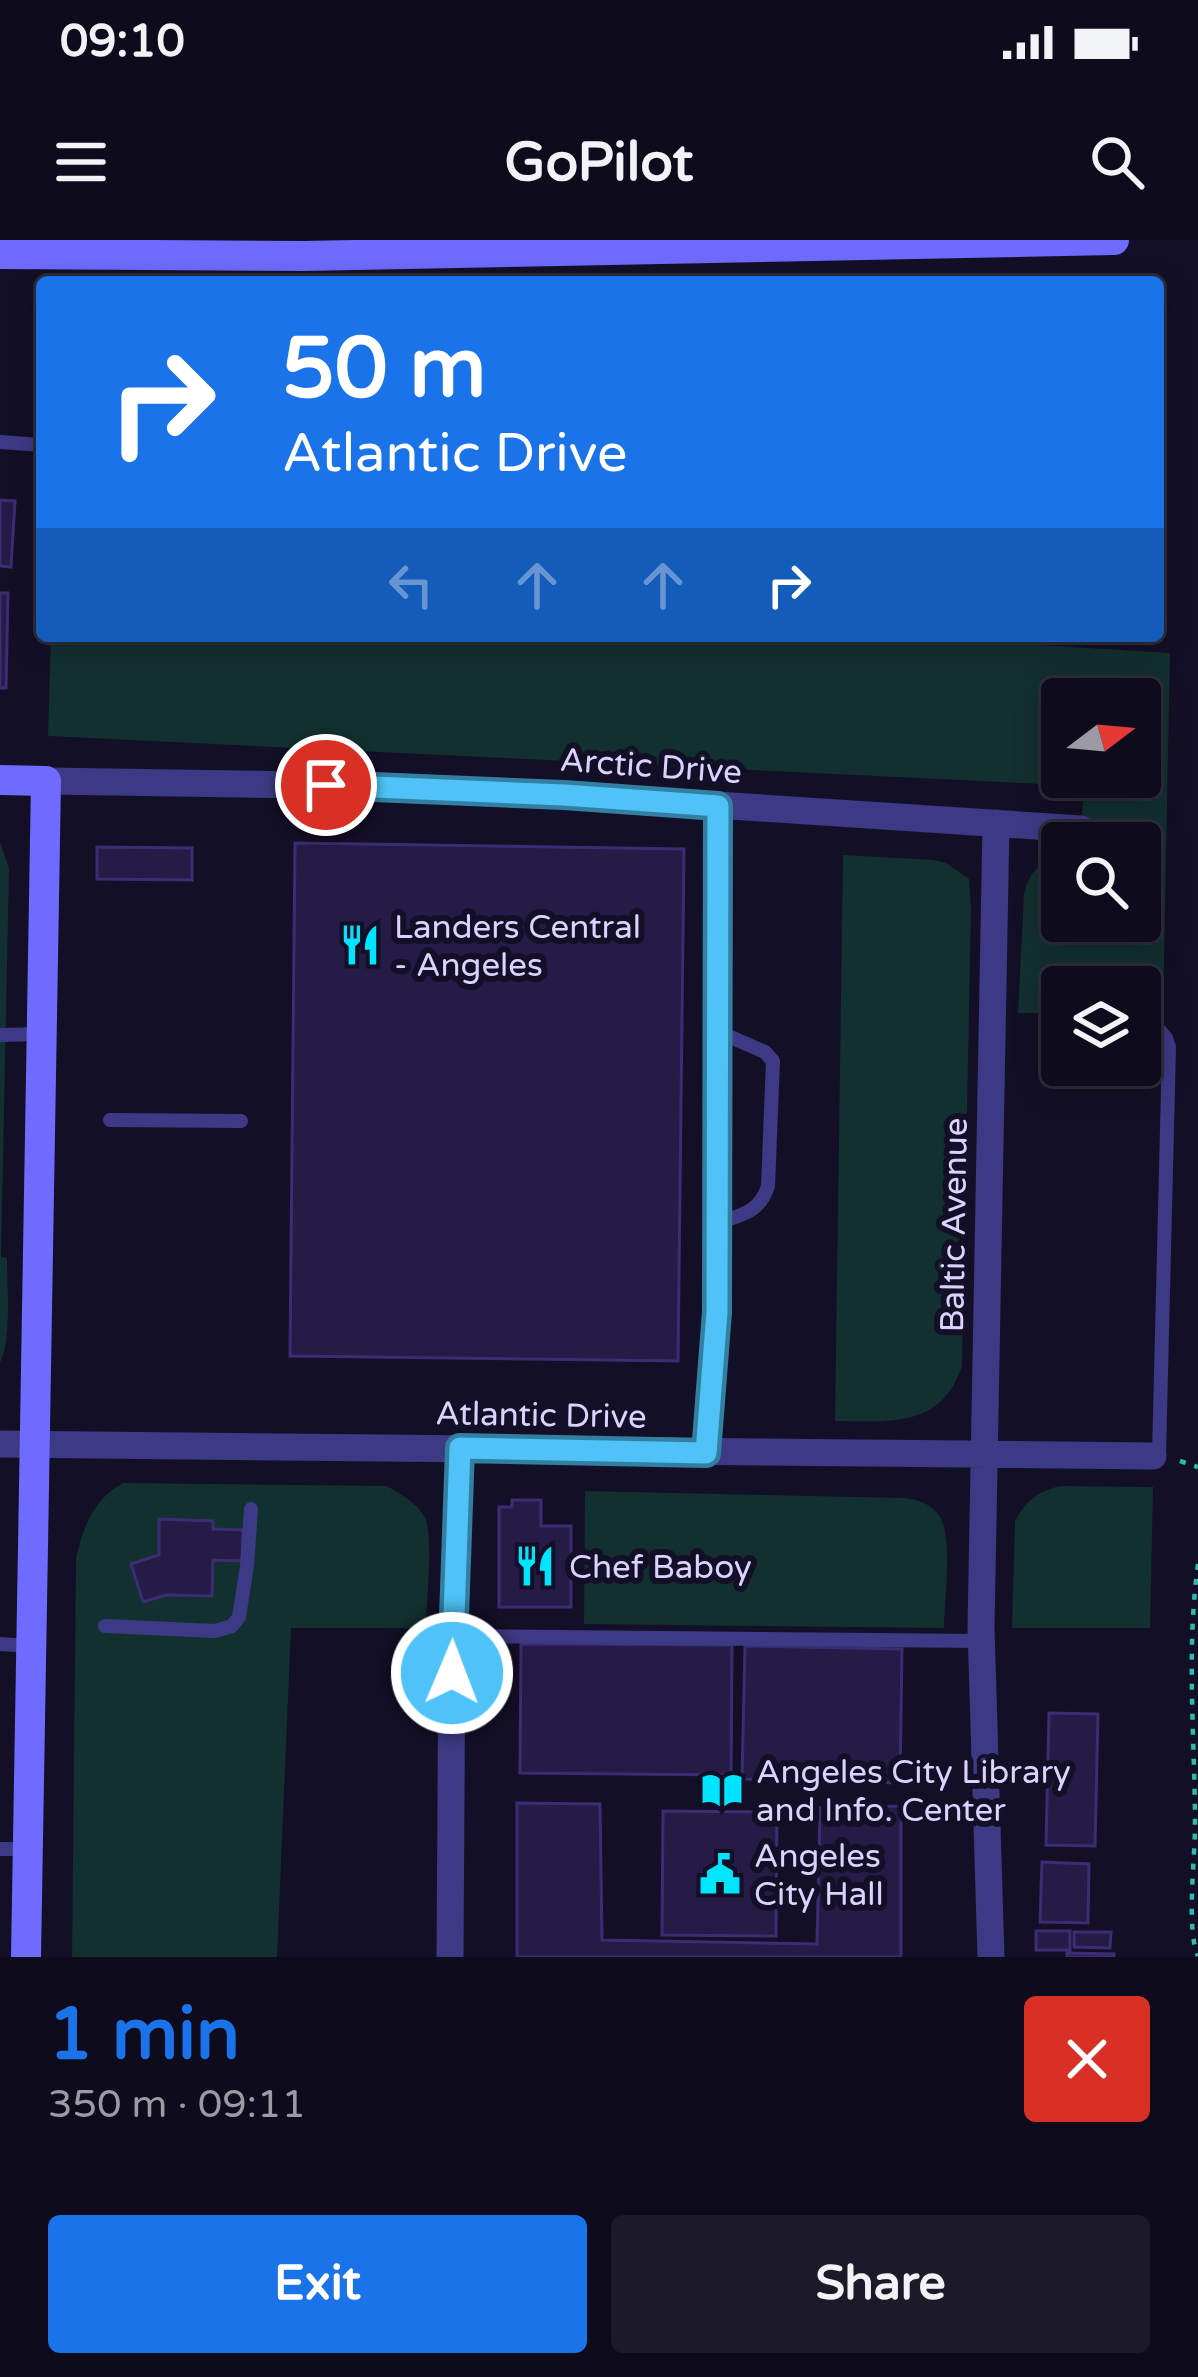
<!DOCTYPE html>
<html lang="en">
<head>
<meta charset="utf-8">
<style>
	:root { --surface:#0e0b1c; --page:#1c1929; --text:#f1f3f6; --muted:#9b9ba3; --line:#2e2b3b; --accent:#1a73e8 }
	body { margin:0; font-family:"Varela Round",sans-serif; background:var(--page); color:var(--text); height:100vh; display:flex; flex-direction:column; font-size:45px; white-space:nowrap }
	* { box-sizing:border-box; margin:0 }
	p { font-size:39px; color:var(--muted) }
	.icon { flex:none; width:66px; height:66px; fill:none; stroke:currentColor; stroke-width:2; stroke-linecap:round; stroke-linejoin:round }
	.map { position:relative; height:1717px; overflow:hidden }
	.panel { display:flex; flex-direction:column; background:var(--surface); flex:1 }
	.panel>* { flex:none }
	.banner { position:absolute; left:36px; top:36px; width:1128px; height:366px; border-radius:12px; box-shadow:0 6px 30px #0003,0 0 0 3px var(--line); background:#1a73e8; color:#fff; overflow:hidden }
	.needle { width:78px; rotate:74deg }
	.tools { position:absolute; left:1041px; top:438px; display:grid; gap:24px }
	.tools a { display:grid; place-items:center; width:120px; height:120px; border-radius:12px; background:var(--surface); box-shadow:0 6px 30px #0003,0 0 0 3px var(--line); font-size:60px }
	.pin { position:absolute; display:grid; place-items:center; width:102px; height:102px; color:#fff; margin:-51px; border:6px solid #fff; border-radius:50%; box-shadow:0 3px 12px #0007 }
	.me { position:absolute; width:132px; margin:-66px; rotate:1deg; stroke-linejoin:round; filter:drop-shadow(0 0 9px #0008) }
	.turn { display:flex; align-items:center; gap:42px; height:252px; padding:0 48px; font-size:54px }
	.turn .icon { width:156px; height:156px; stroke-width:2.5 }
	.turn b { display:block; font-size:84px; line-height:102px }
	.lanes { display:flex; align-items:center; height:114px; padding:0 48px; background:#0003; justify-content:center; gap:60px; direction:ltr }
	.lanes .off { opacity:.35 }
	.round { display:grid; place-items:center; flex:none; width:126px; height:126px; border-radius:12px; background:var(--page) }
	.summary { display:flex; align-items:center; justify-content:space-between; height:204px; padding:0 48px }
	h1 { font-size:72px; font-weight:700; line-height:90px; color:var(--accent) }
	.action { display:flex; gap:24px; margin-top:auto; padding:24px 48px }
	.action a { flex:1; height:138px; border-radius:12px; background:var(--accent); color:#fff; font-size:48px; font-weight:700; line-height:138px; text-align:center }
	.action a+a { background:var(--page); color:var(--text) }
	.status { display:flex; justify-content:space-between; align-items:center; height:84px; padding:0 60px; background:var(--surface); direction:ltr }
	.status svg { height:33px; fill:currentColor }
	header { display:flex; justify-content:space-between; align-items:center; height:156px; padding:0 48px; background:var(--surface); font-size:54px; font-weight:700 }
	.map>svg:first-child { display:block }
	.green { fill:#12302f; fill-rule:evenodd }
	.building { fill:#241b47; stroke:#3b2d73; stroke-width:3 }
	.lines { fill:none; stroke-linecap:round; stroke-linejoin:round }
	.path { stroke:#2fb8b0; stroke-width:4.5; stroke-dasharray:6 9; stroke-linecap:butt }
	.lane { stroke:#3d3a85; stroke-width:14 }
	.street { stroke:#3d3a85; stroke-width:27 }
	.secondary { stroke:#6f6bff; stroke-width:30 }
	.route-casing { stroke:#337fa1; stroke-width:30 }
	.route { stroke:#4fc3f7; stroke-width:21 }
	.labels { text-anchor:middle; stroke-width:12; stroke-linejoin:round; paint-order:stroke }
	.street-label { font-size:33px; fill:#d9d4ff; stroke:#130f26 }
	.poi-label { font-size:33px; fill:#d9d4ff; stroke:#130f26; text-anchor:start }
</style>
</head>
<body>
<div class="status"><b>09:10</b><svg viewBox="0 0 49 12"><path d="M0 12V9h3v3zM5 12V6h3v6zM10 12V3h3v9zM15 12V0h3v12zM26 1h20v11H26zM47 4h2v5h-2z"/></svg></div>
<header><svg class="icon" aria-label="menu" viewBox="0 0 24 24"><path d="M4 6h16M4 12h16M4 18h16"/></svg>GoPilot<svg class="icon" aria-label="search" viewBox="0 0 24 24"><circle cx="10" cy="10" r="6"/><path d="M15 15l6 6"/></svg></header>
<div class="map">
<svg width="1198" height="1717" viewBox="0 0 1198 1717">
	<rect width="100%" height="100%" fill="#130f26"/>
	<path class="green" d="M51,396H897L1170,413L1163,774H1140V747H1062V773H1018L1024,654C1029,632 1040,621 1062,618V681H1140V603H1080L1084,546L48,496ZM1062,459H1140V537H1062Z
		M0,602L9,628L1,1017L7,1018C7,1049 12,1096 0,1123Z
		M843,615L934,620L946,623L969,639L971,667L962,1126C941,1189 890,1181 835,1181Z
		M123,1243L387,1246C400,1254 418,1263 425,1278C434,1299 426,1362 426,1388H291L277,1717H72L76,1318C83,1288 93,1259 123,1243Z
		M1061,1246L1153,1247L1150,1388H1012L1015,1281C1025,1261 1039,1250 1061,1246Z
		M585,1251L904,1258C918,1260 928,1262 938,1274C954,1293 944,1362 944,1388L584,1384Z"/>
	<path class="building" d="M0,260L15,261L11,327L0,326Z
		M0,353H8L6,448H0Z
		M295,603L684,609L678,1121L290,1116Z
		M97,607L192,608V640L97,639Z
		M512,1260H541V1286H571V1367H499V1267H512Z
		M159,1279L213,1281V1289L243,1290L242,1321L213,1320L212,1356L166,1355L143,1362L131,1324L159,1315Z
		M521,1404L732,1405L731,1535L520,1533Z
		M745,1406L902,1409L900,1543L742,1539Z
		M1049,1473L1098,1474L1095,1606L1046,1605Z
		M517,1563L600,1564L602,1700L817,1704L820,1568L901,1566V1717H517Z
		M663,1571L777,1572L776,1696L662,1695Z
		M1042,1622L1089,1624L1088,1683L1040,1682Z
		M1036,1691H1070V1710H1036Z
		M1074,1692H1111L1110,1708L1074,1707Z
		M1067,1713L1114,1714V1717H1067Z"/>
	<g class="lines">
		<path class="path" d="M1180,1221L1198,1227
			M1198,1324C1186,1411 1195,1499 1195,1586C1195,1619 1186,1690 1198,1716"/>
		<path class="lane" d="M0,202L42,205
			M717,791V983
			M0,795L40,794
			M110,880L241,881
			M707,1213L717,1072V983C742,975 760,972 768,946L773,821L765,812L717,791L718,565
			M1159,1215L1169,807L1166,798L1160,791
			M105,1386L215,1391L232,1386L239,1377L247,1326L251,1269
			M452,1396L981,1401
			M0,1404L31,1406
			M0,1609H28"/>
		<path class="street" d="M46,541L376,546L564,555L1081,589
			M0,1204L1153,1216
			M450,1717L452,1396L460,1208
			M991,1717L981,1388L996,583"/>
		<path class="secondary" d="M0,14L304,16L1114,0
			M0,540L46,541L26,1717"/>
	</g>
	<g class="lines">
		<g class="route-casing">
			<path id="route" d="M326,545L564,555L718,566L717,1072L706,1213L460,1208L452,1433"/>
		</g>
		<use href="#route" class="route"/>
	</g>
	<defs>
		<g id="restaurant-bare" transform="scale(3.24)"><path d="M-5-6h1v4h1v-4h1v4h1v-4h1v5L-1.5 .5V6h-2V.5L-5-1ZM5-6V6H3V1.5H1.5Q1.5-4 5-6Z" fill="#00e5ff" stroke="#130f26" stroke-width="2.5" paint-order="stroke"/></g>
		<g id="library-bare" transform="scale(3.24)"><path d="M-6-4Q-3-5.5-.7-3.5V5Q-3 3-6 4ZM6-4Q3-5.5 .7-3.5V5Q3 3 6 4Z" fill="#00e5ff" stroke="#130f26" stroke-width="2.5" paint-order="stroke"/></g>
		<g id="civic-bare" transform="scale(3.24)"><path d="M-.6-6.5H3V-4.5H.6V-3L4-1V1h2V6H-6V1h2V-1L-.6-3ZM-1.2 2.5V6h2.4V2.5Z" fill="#00e5ff" stroke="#130f26" stroke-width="2.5" paint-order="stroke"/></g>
	</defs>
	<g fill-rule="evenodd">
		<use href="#restaurant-bare" x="360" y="705"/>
		<use href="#restaurant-bare" x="535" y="1326"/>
		<use href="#library-bare" x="722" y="1550"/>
		<use href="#civic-bare" x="720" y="1634"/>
	</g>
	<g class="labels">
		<g class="street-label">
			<text transform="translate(651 525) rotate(4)" y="12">Arctic Drive</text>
			<text transform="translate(953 985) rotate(-89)" y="12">Baltic Avenue</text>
			<text transform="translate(541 1174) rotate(1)" y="12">Atlantic Drive</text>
		</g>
		<g class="poi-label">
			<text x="394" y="698">Landers Central<tspan x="394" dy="38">- Angeles</tspan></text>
			<text x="569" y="1338">Chef Baboy</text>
			<text x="756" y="1543">Angeles City Library<tspan x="756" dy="38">and Info. Center</tspan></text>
			<text x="754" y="1627">Angeles<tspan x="754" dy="38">City Hall</tspan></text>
		</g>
	</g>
</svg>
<div class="tools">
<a><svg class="needle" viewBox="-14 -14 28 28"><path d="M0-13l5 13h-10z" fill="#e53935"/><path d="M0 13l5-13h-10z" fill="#9b9ba3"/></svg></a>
<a><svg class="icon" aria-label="search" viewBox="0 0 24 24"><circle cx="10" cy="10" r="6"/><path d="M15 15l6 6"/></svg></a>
<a><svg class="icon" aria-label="layers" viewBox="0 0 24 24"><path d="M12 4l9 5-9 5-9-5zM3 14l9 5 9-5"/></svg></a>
</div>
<div class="pin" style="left:326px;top:545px;background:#d93025"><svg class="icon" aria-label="arrive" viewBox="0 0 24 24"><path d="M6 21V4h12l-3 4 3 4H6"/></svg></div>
<svg class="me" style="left:452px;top:1433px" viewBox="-20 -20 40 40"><circle r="17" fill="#4fc3f7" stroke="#fff" stroke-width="3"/><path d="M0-11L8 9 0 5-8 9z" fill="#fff"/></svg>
<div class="banner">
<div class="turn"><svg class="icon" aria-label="right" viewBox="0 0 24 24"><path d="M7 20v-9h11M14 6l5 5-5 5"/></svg><div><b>50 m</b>Atlantic Drive</div></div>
<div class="lanes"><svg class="icon off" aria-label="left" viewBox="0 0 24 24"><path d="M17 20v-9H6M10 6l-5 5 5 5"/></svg><svg class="icon off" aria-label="ahead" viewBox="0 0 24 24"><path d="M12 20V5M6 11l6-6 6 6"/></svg><svg class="icon off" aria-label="ahead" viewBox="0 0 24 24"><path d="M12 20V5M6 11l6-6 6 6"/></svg><svg class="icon" aria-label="right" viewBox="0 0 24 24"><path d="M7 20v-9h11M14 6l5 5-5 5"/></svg></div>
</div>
</div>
<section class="panel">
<div class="summary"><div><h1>1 min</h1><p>350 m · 09:11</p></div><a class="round" style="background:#d93025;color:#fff"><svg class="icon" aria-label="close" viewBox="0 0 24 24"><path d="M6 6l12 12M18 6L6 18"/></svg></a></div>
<div class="action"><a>Exit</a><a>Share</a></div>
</section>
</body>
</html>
